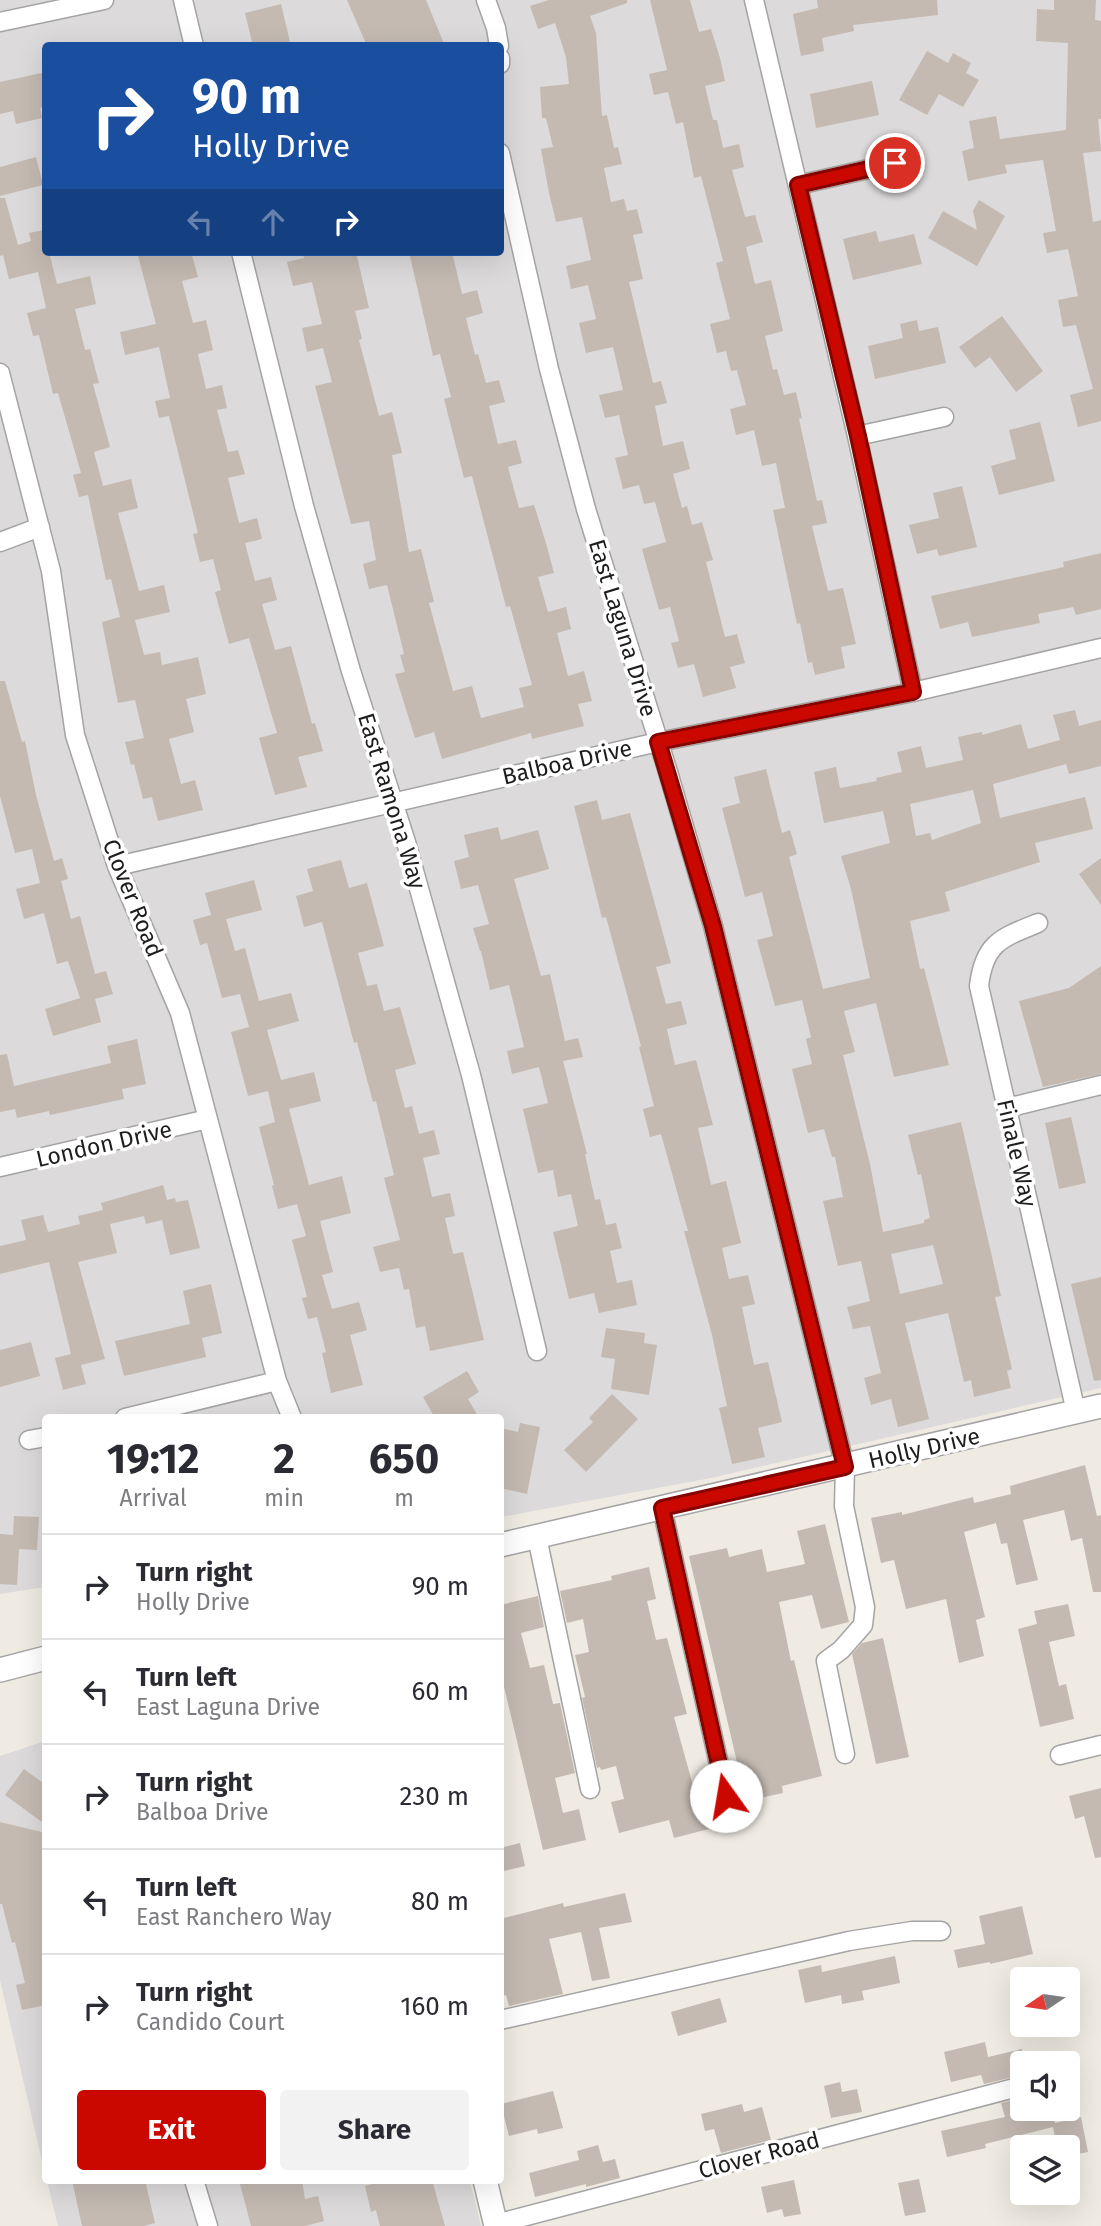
<!DOCTYPE html>
<html lang="en">
<head>
<meta charset="utf-8">
<style>
	:root { --surface:#fff; --page:#f2f2f3; --text:#2b2b33; --muted:#7c7c81; --line:#e1e1e2; --accent:#cb0800 }
	body { margin:0; font-family:"Fira Sans",sans-serif; background:var(--page); color:var(--text); height:100vh; display:flex; flex-direction:column; font-size:26px; white-space:nowrap }
	* { box-sizing:border-box; margin:0 }
	p { font-size:23px; color:var(--muted) }
	.icon { flex:none; width:38px; height:38px; fill:none; stroke:currentColor; stroke-width:2; stroke-linecap:round; stroke-linejoin:round }
	.map { position:relative; flex:1; overflow:hidden }
	.side { position:absolute; left:42px; top:1414px; width:462px; height:770px; display:flex; flex-direction:column; background:var(--surface); border-radius:7px; box-shadow:0 7px 28px #0002 }
	.side>* { flex:none }
	.hud { position:absolute; left:42px; top:42px; width:462px; height:214px; border-radius:7px; box-shadow:0 7px 28px #0002; background:#1a4fa0; color:#fff; overflow:hidden }
	.needle { width:46px; rotate:257deg }
	.controls { position:absolute; left:1010px; top:1967px; display:grid; gap:14px }
	.controls a { display:grid; place-items:center; width:70px; height:70px; border-radius:7px; background:var(--surface); box-shadow:0 7px 28px #0002; font-size:35px }
	.pin { position:absolute; display:grid; place-items:center; width:60px; height:60px; color:#fff; margin:-30px; border:4px solid #fff; border-radius:50%; box-shadow:0 2px 7px #0007 }
	.me { position:absolute; width:77px; margin:-38px; rotate:347deg; stroke-linejoin:round; filter:drop-shadow(0 0 5px #0008) }
	.turn { display:flex; align-items:center; gap:24px; height:147px; padding:0 35px; font-size:32px }
	.turn .icon { width:91px; height:91px; stroke-width:2.5 }
	.turn b { display:block; font-size:49px; line-height:60px }
	.lanes { display:flex; align-items:center; height:66px; padding:0 35px; background:#0003; justify-content:center; gap:35px; direction:ltr }
	.lanes .off { opacity:.35 }
	.eta { display:flex; justify-content:space-evenly; align-items:center; height:119px; text-align:center }
	.eta b { font-size:42px; font-weight:700; line-height:49px }
	.action { display:flex; gap:14px; margin-top:auto; padding:14px 35px }
	.action a { flex:1; height:80px; border-radius:7px; background:var(--accent); color:#fff; font-size:28px; font-weight:700; line-height:80px; text-align:center }
	.action a+a { background:var(--page); color:var(--text) }
	ul { padding:0; list-style:none }
	li { display:flex; align-items:center; gap:21px; height:105px; padding:0 35px; border-top:2px solid var(--line) }
	li div { flex:1 }
	li b { display:block; font-size:26px }
	li em { font-style:normal }
	.map>svg:first-child { display:block }
	.residential { fill:#dcdada; fill-rule:evenodd }
	.building { fill:#c4bab2; fill-rule:evenodd }
	.lines { fill:none; stroke-linecap:round; stroke-linejoin:round }
	.minor-casing { stroke:#a4a4a4; stroke-width:21 }
	.tertiary-casing { stroke:#a4a4a4; stroke-width:26 }
	.minor { stroke:#fff; stroke-width:18 }
	.tertiary { stroke:#fff; stroke-width:23 }
	.route-casing { stroke:#840500; stroke-width:18 }
	.route { stroke:#cb0800; stroke-width:12 }
	.labels { text-anchor:middle; stroke-width:7; stroke-linejoin:round; paint-order:stroke }
	.street-label { font-size:23px; fill:#1d1d1d; stroke:#fff }
</style>
</head>
<body>
<div class="map">
<svg width="1101" height="2226" viewBox="0 0 1101 2226">
	<rect width="100%" height="100%" fill="#efebe3"/>
	<path class="residential" d="M0,0H1101V1388L711,1478L501,1517L500,1418H46L45,1587L0,1594ZM46,46H500V252H46Z
		M45,1741V2174L0,1980V1756Z
		M47,2181H470L481,2226H58Z"/>
	<path class="building" d="M347,0H426L445,46H367Z
		M549,0H627V3L590,16L596,33L602,116L607,115L614,148L618,147L622,164L604,168L611,202L624,199L627,211L637,209L643,233L633,235L643,279L629,282L653,383L661,381L667,403L655,406L663,446L683,441L690,469L673,474L682,508L687,506L692,525L702,522L713,560L706,562L725,637L737,634L745,663L730,667L736,688L703,697L694,664L678,668L671,643L679,641L670,607L659,610L642,549L666,542L655,502L644,504L639,485L623,489L615,458L628,455L619,415L605,418L599,395L623,390L613,347L586,353L579,323L596,319L588,285L571,289L566,266L591,260L582,217L556,222L549,193L541,149L553,147L546,118H542L540,87L569,84L566,57L555,23L538,29L530,6Z
		M650,0H690L699,32L711,29L720,58L725,81L705,86L713,120H717L723,148L739,144L744,167L732,170L745,217L755,215L763,242L746,247L755,284L771,280L776,301L783,331L765,336L773,370L777,369L784,395L796,392L802,418L799,419L817,501L822,500L827,523L812,526L828,591L843,588L856,644L841,647L845,668L815,675L812,662L808,663L800,623L797,624L773,510L785,508L776,463L762,466L754,430L736,435L730,409L746,405L737,370L731,371L726,351L717,353L710,324L730,319L716,263L723,261L701,176L694,178L683,122L676,124L668,92L654,95L649,74L667,70Z
		M817,0H937L938,15L853,25L854,31L822,38L824,51L801,56L793,14L818,8Z
		M1054,0H1096L1095,20L1101,21V119H1098L1101,151L1083,153L1093,222L1101,220V421L1078,427L1070,395L1093,389L1076,325L1063,327L1058,300L1078,296L1068,249L1047,253L1043,233L1056,231L1043,160L1005,165L1007,173L968,181L962,151L974,148L969,121L996,116L1000,139L1066,130L1068,43L1036,41L1037,9L1054,10Z
		M281,4L291,46H253L245,13Z
		M927,51L948,63L953,53L971,63L966,73L979,80L963,107L939,94L927,115L899,100Z
		M46,72V106L40,108L42,118L16,124L13,111L0,114V82Z
		M872,81L879,115L816,128L810,94Z
		M36,157L43,185L0,196V167Z
		M0,198H5L18,245L31,241L29,233L44,230L46,252H49L57,284L90,276L96,304L75,309L85,350L90,349L99,383L93,384L110,447L94,452L103,486L131,479L138,508L118,513L139,591L164,585L170,612L135,620L144,655L160,652L162,665L198,657L206,694L186,699L194,732L169,739L181,784L195,780L203,810L158,821L152,797L143,799L134,764L131,765L125,742L144,738L135,700L118,703L102,622L120,617L111,579L106,580L88,495L79,497L73,475L81,473L58,393L53,394L39,335L33,336L27,313L46,308L38,272L9,279L3,255L0,256Z
		M979,200L1005,216L977,266L928,238L943,211L977,230L973,211Z
		M876,231L879,242L914,234L922,264L853,280L843,239Z
		M137,252H191L198,277L182,281L193,323L206,320L213,350L198,354L206,389L222,385L227,408L217,410L228,452L238,450L245,474L228,478L239,523L257,518L262,539L245,543L255,581L271,577L277,600L262,604L275,650L291,646L312,724L315,723L323,751L298,757L307,787L275,795L259,738L277,733L249,638L229,644L215,592L221,590L213,559L200,562L193,534L198,533L169,416L159,418L155,401L170,398L159,347L125,355L120,332L156,324Z
		M303,252H356L369,308L355,311L362,339L359,340L379,416L392,412L402,453L392,455L409,552L421,549L434,602L429,603L453,691L472,686L481,718L524,707L519,688L532,685L510,606L506,607L472,476L464,478L444,399L451,397L440,354L433,356L409,252H452L462,294L477,290L483,313L466,318L475,355L478,354L486,383L499,380L505,402L489,406L498,444L516,440L522,463L508,467L519,508L534,505L546,543L554,573L538,577L548,612L566,607L571,629L557,633L568,676L584,671L592,701L578,704L584,726L532,739L531,733L442,759L434,732L415,738L395,674L405,672L400,655L404,654L387,585L369,589L363,564L376,560L369,521L351,524L315,386L332,382L323,348L307,352L302,328L322,324L312,282L293,286L287,262L304,258Z
		M1002,316L1043,371L1016,392L990,357L975,368L959,347Z
		M917,320L919,331L938,327L946,363L875,379L868,346L903,338L900,324Z
		M1040,422L1055,481L999,495L991,466L1016,459L1009,430Z
		M962,486L977,547L939,556L937,549L917,554L909,525L939,518L933,493Z
		M1101,553V609L1076,615L1073,607L1038,614L1040,623L972,637L968,622L940,629L931,596L1064,567L1063,562Z
		M0,681H5L22,742L25,741L36,795L54,861L62,858L68,879L61,881L71,919L80,916L95,974L106,971L113,994L95,999L101,1022L53,1036L45,1009L80,998L68,961L57,964L44,913L24,919L16,889L40,883L32,849L15,853L0,796Z
		M1075,710L1079,726L1101,720V766L1069,774L1066,764L993,784L1000,818L1085,797L1093,829L1035,843L1040,862L945,892L950,911L910,921L920,969L924,968L949,1065L894,1077L876,1003L844,1011L855,1052L843,1055L870,1164L883,1232L924,1223V1220L930,1218L921,1174L918,1175L908,1135L961,1122L1001,1296L995,1297L1012,1369L1007,1371L1011,1388L974,1397L971,1380L964,1382L948,1313L905,1323L929,1419L898,1427L891,1399L871,1405L864,1378L881,1373L870,1326L853,1329L847,1307L870,1301L861,1261L838,1266L823,1201L843,1197L835,1157H832L824,1129L808,1133L792,1069L812,1064L806,1039L811,1037L802,1000L775,1006L757,940L773,936L762,892L745,897L722,808L740,803L734,777L766,769L782,833L790,830L797,854L789,857L823,989L870,978L851,889L841,856L890,843L883,811L824,823L814,772L836,767L840,788L877,781L876,778L902,772L897,752L921,746L926,768L963,760L958,737L982,732V735L1021,724L1028,749L1060,740L1053,715ZM973,790L981,823L932,840L930,833L916,836L910,804ZM933,1245L943,1284L900,1294L891,1254Z
		M597,800L602,820L630,813L671,963L656,967L666,1004L681,1001L687,1024L667,1029L675,1065L696,1060L713,1125L698,1128L711,1185L726,1181L741,1243L722,1248L729,1279L748,1275L755,1304L742,1307L754,1365L768,1362L782,1422L758,1428L765,1457L732,1464L719,1408L727,1406L712,1335L684,1231H688L661,1134L650,1137L643,1109L654,1106L639,1047L641,1046L606,917L602,918L574,806Z
		M498,827L501,840L538,830L549,869L514,879L541,976L550,974L565,1041L578,1038L583,1057L563,1061L587,1154H585L595,1200L600,1199L606,1225L616,1223L622,1248L610,1251L617,1283L632,1280L637,1305L599,1313L594,1293L569,1299L553,1232L578,1226L571,1194L558,1197L553,1170L538,1173L523,1109L548,1103L539,1067L512,1074L507,1051L524,1047L509,985L490,990L481,951H480L473,928L489,924L478,885L461,889L454,861L469,857L464,835Z
		M1101,858V905L1079,874Z
		M341,860L349,888L367,883L384,946L358,953L367,986L377,984L384,1011L400,1007L416,1064L395,1070L405,1108L412,1106L419,1134L434,1130L440,1154L423,1158L432,1197L450,1193L455,1216L445,1218L453,1254L463,1252L484,1340L430,1351L425,1326L416,1328L409,1289L404,1290L399,1268L380,1272L373,1247L400,1240L384,1178L394,1175L376,1101L373,1102L357,1042L354,1043L322,922L304,927L296,896L313,891L307,869Z
		M254,880L262,910L226,919L235,951L245,948L259,1001L291,993L299,1021L267,1030L281,1080L314,1072L321,1101L289,1109L309,1185L342,1176L351,1213L320,1221L333,1272L322,1275L332,1309L359,1302L367,1330L350,1335L363,1385L331,1393L322,1353L326,1352L317,1317L308,1319L302,1298L307,1297L292,1240L306,1236L297,1204L278,1209L272,1186L274,1185L259,1127L275,1122L268,1091L248,1096L231,1032L249,1027L240,994L222,998L207,943L200,945L193,920L211,915L205,893Z
		M1101,966V1074L1043,1087L1019,1001L1069,988Z
		M137,1039L146,1084L122,1089L124,1099L50,1115L49,1111L17,1118L15,1109L0,1112V1055L7,1054L14,1086L111,1063L107,1046Z
		M1071,1117L1086,1183L1059,1189L1045,1123Z
		M163,1185L167,1200L175,1198L176,1202L188,1200L200,1248L170,1255L162,1220L146,1224L144,1216L110,1224L117,1253L78,1262L105,1359L81,1365L86,1384L63,1390L55,1358L71,1354L49,1262L0,1274V1246L26,1240L21,1220L43,1215L48,1232L80,1224L78,1216L103,1210L101,1203Z
		M1101,1277V1380L1094,1381L1071,1284Z
		M211,1284L222,1333L202,1338L206,1357L124,1376L115,1341L190,1324L183,1291Z
		M606,1328L645,1333L644,1343L657,1345L649,1395L611,1389L615,1359L601,1357Z
		M31,1342L40,1376L0,1387V1350Z
		M467,1371L479,1392L468,1399L479,1418H435L423,1397Z
		M612,1394L638,1419L586,1472L564,1450L593,1422L589,1418Z
		M520,1423L540,1427L527,1494L500,1488V1428L518,1432Z
		M1085,1465L1097,1516L1101,1515V1592H1093L1082,1538L1071,1541L1064,1510L1023,1520L1038,1580L1016,1585L1007,1543L1001,1544L996,1523L964,1532L985,1617L976,1620L984,1656L959,1663L946,1599L906,1609L894,1560L881,1563L871,1518L902,1512V1515L973,1497L974,1503L1011,1494L1010,1486Z
		M14,1516L39,1517L37,1550L19,1549L17,1585L0,1584V1534L13,1535Z
		M825,1524L849,1622L821,1629L812,1595L779,1602L791,1661L794,1660L822,1776L782,1786L783,1793L746,1801L689,1556L727,1548L729,1557L762,1549L767,1572L805,1564L797,1531Z
		M649,1567L656,1599L647,1601L656,1640L667,1638L687,1714L674,1717L697,1800L702,1798L709,1829L674,1838L669,1820L619,1833L611,1802L624,1799L616,1766L601,1770L600,1767L597,1768L582,1698L585,1697L575,1655L589,1652L583,1619L567,1623L560,1591L612,1580L611,1576Z
		M538,1596L544,1627L521,1633L530,1668L544,1665L553,1704L560,1703L575,1773L555,1778L563,1813L579,1809L586,1840L543,1850L500,1670V1605Z
		M1068,1604L1075,1636L1049,1642L1059,1686L1066,1684L1074,1719L1040,1727L1018,1629L1037,1624L1034,1611Z
		M883,1638L909,1757L876,1764L852,1654L862,1643Z
		M24,1769L46,1785V1825L5,1795Z
		M1101,1788V1857L1095,1858L1084,1816L1075,1819L1069,1796Z
		M0,1822L46,1833V2005L22,2010L16,1985L25,1983L15,1942L12,1943L2,1904H0Z
		M520,1843L525,1866L500,1872V1848Z
		M625,1893L632,1922L599,1928L610,1978L592,1981L581,1932L549,1939L563,1994L509,2006L506,1995L500,1997V1919L563,1903L564,1907Z
		M1022,1906L1033,1954L990,1964V1962L958,1968L954,1950L985,1944L979,1916Z
		M895,1956L900,1983L862,1991L864,2000L842,2004L841,1995L805,2003L798,1970L821,1965L822,1972Z
		M720,1998L727,2022L678,2036L671,2012Z
		M985,2042L988,2057L1022,2049V2075L984,2084L981,2075L951,2082L944,2052Z
		M840,2082L842,2092L857,2089L862,2112L831,2118L824,2086Z
		M553,2091L563,2128L538,2134L537,2129L509,2136L501,2104Z
		M1022,2098V2109H1052L1055,2123L1081,2117L1088,2152L1068,2156V2147H1057L1053,2127L985,2144L986,2148L947,2157L941,2131L1005,2117L1001,2103Z
		M742,2104L744,2112L762,2107L771,2140L721,2153L714,2129L705,2131L701,2114Z
		M598,2145L603,2162L615,2159L620,2178L586,2187V2184L535,2197L529,2173L579,2160L577,2151Z
		M919,2179L926,2212L905,2216L898,2183Z
		M72,2180H145L155,2223L144,2226H82Z
		M239,2180H302L305,2199L318,2196L324,2221L305,2226H251Z
		M388,2180H432L445,2226H380L376,2210L371,2212L365,2186Z
		M794,2180L801,2214L784,2217L782,2209L767,2213L761,2187Z"/>
	<g class="lines">
		<g class="minor-casing">
			<path id="minor" d="M183,0L194,46
				M486,0L496,28L499,46
				M754,0L857,436L913,692
				M0,22L104,0
				M500,58V64
				M500,153L549,369L586,509L668,772L713,926L845,1467L844,1506L865,1607L863,1625L841,1650L826,1661L845,1754
				M798,185L895,163
				M241,252L304,506L351,671L406,842L471,1075L537,1351
				M0,373L51,571L75,735L117,866L180,1013L277,1381L292,1418
				M857,436L944,417
				M0,542L40,527
				M117,866L658,742L913,692L1101,648
				M1038,923C1001,938 984,943 979,986L1076,1412
				M1007,1108L1101,1085
				M0,1167L208,1119
				M125,1418L277,1381
				M29,1440L46,1437
				M662,1508L726,1796
				M537,1537L590,1789
				M1060,1755L1101,1745
				M500,2020L849,1941L912,1931H941
				M194,2180L208,2226
				M496,2224L1022,2086"/>
		</g>
		<g class="tertiary-casing">
			<path id="tertiary" d="M500,1545L1101,1406
				M0,1670L46,1658
				M485,2180L496,2226"/>
		</g>
		<use href="#minor" class="minor"/>
		<use href="#tertiary" class="tertiary"/>
	</g>
	<g class="lines">
		<g class="route-casing">
			<path id="route" d="M726,1796L662,1508L845,1467L713,926L658,742L913,692L858,436L798,185L895,163"/>
		</g>
		<use href="#route" class="route"/>
	</g>
	<g class="labels">
		<g class="street-label">
			<text transform="translate(623 628) rotate(73)" y="8">East Laguna Drive</text>
			<text transform="translate(567 762) rotate(-13)" y="8">Balboa Drive</text>
			<text transform="translate(392 801) rotate(73)" y="8">East Ramona Way</text>
			<text transform="translate(133 898) rotate(68)" y="8">Clover Road</text>
			<text transform="translate(104 1144) rotate(-13)" y="8">London Drive</text>
			<text transform="translate(1017 1153) rotate(77)" y="8">Finale Way</text>
			<text transform="translate(924 1448) rotate(-13)" y="8">Holly Drive</text>
			<text transform="translate(759 2155) rotate(-15)" y="8">Clover Road</text>
		</g>
	</g>
</svg>
<div class="controls">
<a><svg class="needle" viewBox="-14 -14 28 28"><path d="M0-13l5 13h-10z" fill="#e53935"/><path d="M0 13l5-13h-10z" fill="#7c7c81"/></svg></a>
<a><svg class="icon" aria-label="sound" viewBox="0 0 24 24"><path d="M4 9h4l5-4v14l-5-4H4zM17 9q2 3 0 6"/></svg></a>
<a><svg class="icon" aria-label="layers" viewBox="0 0 24 24"><path d="M12 4l9 5-9 5-9-5zM3 14l9 5 9-5"/></svg></a>
</div>
<div class="pin" style="left:895px;top:163px;background:#d93025"><svg class="icon" aria-label="arrive" viewBox="0 0 24 24"><path d="M6 21V4h12l-3 4 3 4H6"/></svg></div>
<svg class="me" style="left:726px;top:1796px" viewBox="-20 -20 40 40"><circle r="19" fill="#fff"/><path d="M0-13L10 11 0 6-10 11z" fill="#cb0800"/></svg>
<div class="hud">
<div class="turn"><svg class="icon" aria-label="right" viewBox="0 0 24 24"><path d="M7 20v-9h11M14 6l5 5-5 5"/></svg><div><b>90 m</b>Holly Drive</div></div>
<div class="lanes"><svg class="icon off" aria-label="left" viewBox="0 0 24 24"><path d="M17 20v-9H6M10 6l-5 5 5 5"/></svg><svg class="icon off" aria-label="ahead" viewBox="0 0 24 24"><path d="M12 20V5M6 11l6-6 6 6"/></svg><svg class="icon" aria-label="right" viewBox="0 0 24 24"><path d="M7 20v-9h11M14 6l5 5-5 5"/></svg></div>
</div>
<section class="side">
<div class="eta">
<div><b>19:12</b><p>Arrival</p></div>
<div><b>2</b><p>min</p></div>
<div><b>650</b><p>m</p></div>
</div>
<ul>
<li><svg class="icon" aria-label="right" viewBox="0 0 24 24"><path d="M7 20v-9h11M14 6l5 5-5 5"/></svg><div><b>Turn right</b><p>Holly Drive</p></div><em>90 m</em></li>
<li><svg class="icon" aria-label="left" viewBox="0 0 24 24"><path d="M17 20v-9H6M10 6l-5 5 5 5"/></svg><div><b>Turn left</b><p>East Laguna Drive</p></div><em>60 m</em></li>
<li><svg class="icon" aria-label="right" viewBox="0 0 24 24"><path d="M7 20v-9h11M14 6l5 5-5 5"/></svg><div><b>Turn right</b><p>Balboa Drive</p></div><em>230 m</em></li>
<li><svg class="icon" aria-label="left" viewBox="0 0 24 24"><path d="M17 20v-9H6M10 6l-5 5 5 5"/></svg><div><b>Turn left</b><p>East Ranchero Way</p></div><em>80 m</em></li>
<li><svg class="icon" aria-label="right" viewBox="0 0 24 24"><path d="M7 20v-9h11M14 6l5 5-5 5"/></svg><div><b>Turn right</b><p>Candido Court</p></div><em>160 m</em></li>
</ul>
<div class="action"><a>Exit</a><a>Share</a></div>
</section>
</div>
</body>
</html>
